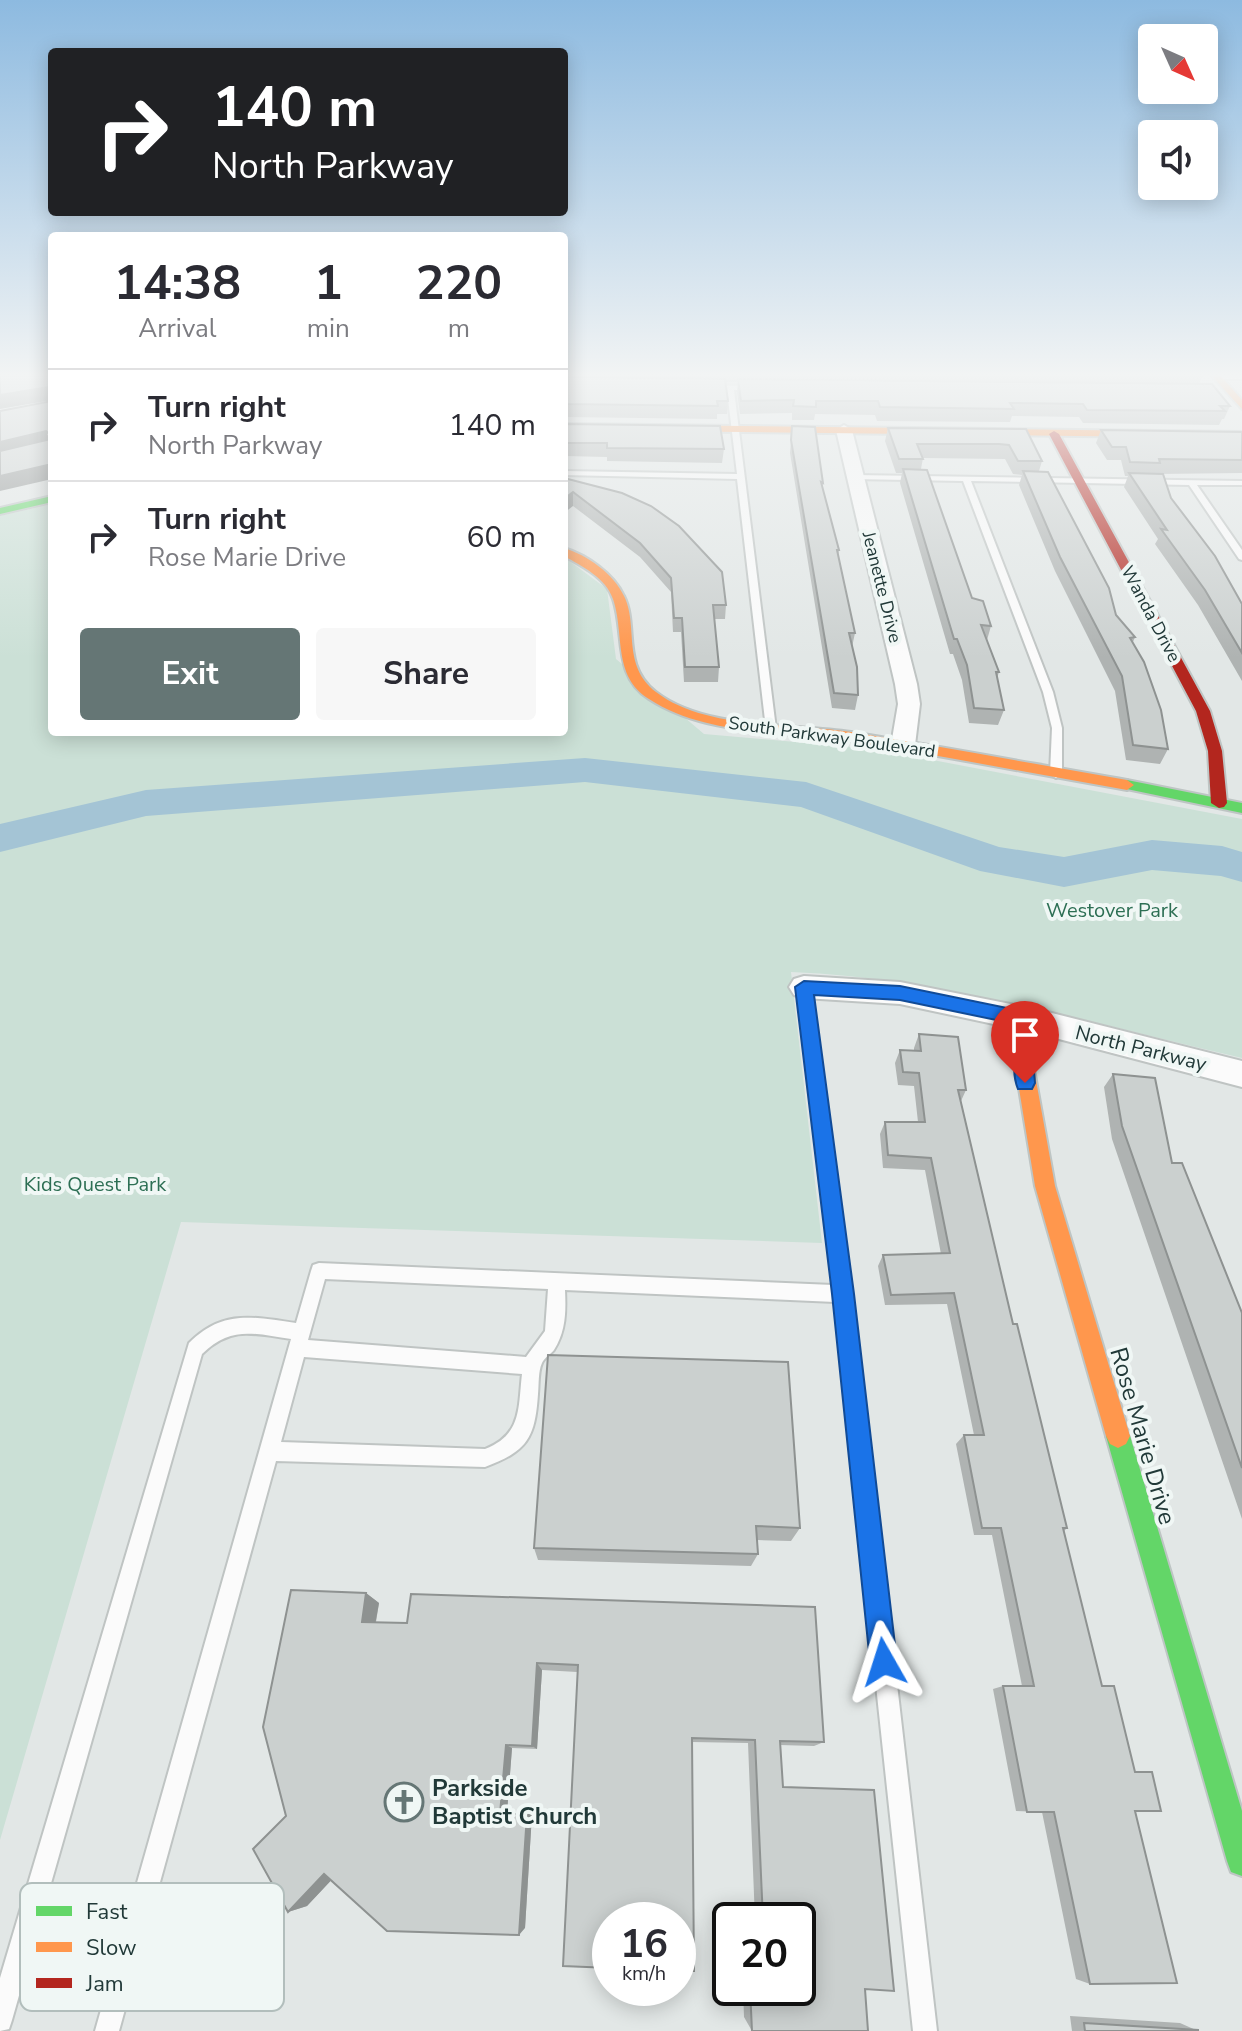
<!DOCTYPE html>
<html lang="en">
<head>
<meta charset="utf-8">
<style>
	:root { --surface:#fff; --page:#f7f7f7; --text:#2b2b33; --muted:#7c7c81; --line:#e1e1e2; --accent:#657675 }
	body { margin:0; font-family:"Nunito Sans",sans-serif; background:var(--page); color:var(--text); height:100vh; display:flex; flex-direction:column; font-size:30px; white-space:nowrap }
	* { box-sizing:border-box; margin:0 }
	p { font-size:26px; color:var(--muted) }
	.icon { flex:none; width:44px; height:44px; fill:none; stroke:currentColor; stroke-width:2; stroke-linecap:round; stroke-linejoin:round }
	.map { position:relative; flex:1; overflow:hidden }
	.panel { position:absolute; left:48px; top:232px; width:520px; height:504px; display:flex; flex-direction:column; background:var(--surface); border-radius:8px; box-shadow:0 4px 20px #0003 }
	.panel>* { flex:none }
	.banner { position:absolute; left:48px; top:48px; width:520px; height:168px; border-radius:8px; box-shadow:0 4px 20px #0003; background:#202124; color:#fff; overflow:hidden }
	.needle { width:52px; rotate:135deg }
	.buttons { position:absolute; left:1138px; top:24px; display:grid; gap:16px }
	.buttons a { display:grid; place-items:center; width:80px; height:80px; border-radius:8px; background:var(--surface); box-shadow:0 4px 20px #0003; font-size:40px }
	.speed { position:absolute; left:592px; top:1902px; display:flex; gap:16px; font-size:40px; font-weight:700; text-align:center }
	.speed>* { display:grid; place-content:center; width:104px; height:104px; border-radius:50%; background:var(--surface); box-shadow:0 4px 20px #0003; line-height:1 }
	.speed small { font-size:20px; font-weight:400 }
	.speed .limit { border:4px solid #111; border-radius:12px; background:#fff; color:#111 }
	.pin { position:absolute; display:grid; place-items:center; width:68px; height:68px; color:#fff; margin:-82px -34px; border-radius:50% 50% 50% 0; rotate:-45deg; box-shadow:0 0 8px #0007 }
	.pin .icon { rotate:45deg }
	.me { position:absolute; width:88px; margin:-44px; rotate:354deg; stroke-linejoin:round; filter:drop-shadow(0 0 6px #0008) }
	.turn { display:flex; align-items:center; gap:28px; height:168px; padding:0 32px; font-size:36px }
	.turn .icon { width:104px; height:104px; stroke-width:2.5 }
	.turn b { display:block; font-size:56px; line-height:68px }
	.eta { display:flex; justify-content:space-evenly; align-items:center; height:136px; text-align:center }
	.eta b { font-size:48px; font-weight:700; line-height:56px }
	.cta { display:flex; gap:16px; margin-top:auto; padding:16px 32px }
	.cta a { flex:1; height:92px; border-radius:8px; background:var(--accent); color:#fff; font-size:32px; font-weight:700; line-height:92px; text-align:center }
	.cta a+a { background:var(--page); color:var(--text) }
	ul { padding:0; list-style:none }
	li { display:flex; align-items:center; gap:24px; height:112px; padding:0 32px; border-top:2px solid var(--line) }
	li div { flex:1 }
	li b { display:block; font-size:30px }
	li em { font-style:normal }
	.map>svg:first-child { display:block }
	.green { fill:#cbe0d6 }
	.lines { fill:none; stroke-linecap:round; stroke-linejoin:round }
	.river { fill:#a4c4d5; fill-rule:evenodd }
	.lane-casing { stroke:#bfc4c3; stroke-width:4 }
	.street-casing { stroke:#bfc4c3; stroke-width:4 }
	.fast-casing { stroke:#bec5c4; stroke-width:4 }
	.slow-casing { stroke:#bec5c4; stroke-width:4 }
	.jam-casing { stroke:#bec5c4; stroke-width:4 }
	.lane { fill:#fbfbfb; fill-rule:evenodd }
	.street { fill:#fbfbfb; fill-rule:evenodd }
	.fast { fill:#63d668; fill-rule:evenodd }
	.slow { fill:#ff974d; fill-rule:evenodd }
	.jam { fill:#b3261e; fill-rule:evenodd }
	.wall { fill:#afb3b2 }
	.shaded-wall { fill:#8e9291 }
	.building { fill:#cbd0cf; stroke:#8e9291; stroke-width:2 }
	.route { fill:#1a73e8; stroke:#114b97; stroke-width:2 }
	.labels { text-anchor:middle; stroke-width:8; stroke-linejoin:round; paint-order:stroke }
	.far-street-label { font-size:18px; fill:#213938; stroke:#f0f7f5 }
	.park-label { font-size:20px; fill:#2d6f54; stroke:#f0f7f5 }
	.street-label { font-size:20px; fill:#213938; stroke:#f0f7f5 }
	.near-street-label { font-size:24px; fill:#213938; stroke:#f0f7f5 }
	.near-poi-label { font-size:24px; font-weight:bold; fill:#213938; stroke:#f0f7f5; text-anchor:start }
	.key { fill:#f0f7f5; stroke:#b2bebc; stroke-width:2 }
	.key-label { font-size:22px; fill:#213938 }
</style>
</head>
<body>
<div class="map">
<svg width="1242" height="2031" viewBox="0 0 1242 2031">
	<rect width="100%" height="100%" fill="#e2e7e6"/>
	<path class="green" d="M52,504V732H564V557L607,589L616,659L704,734L875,749L1242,819V1058C1094,1024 943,978 791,972L822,1243L181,1222L0,1840V516Z"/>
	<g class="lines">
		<path class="river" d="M585,758L806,782L999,847L1064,857L1152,840L1222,846L1242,852V882L1221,876L1152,870L1064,887L980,871L801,807L585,782L146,816L0,852V824L146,790Z"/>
		<g class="lane-casing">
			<path id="lane" d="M1214,375H1242V379H1217Z
				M705,385L756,386L760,388L756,390H734L776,729L771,732L766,729L737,479L564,475V471L737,474L727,390L708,389Z
				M855,475L1242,481V485H1197L1242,550V560L1239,559L1189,485L971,481L1053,692L1062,728V774L1056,778L1050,774L1052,728L1043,692L963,481L852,479L851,477Z
				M804,982L811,987L852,1294L937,2031H913L835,1302L565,1290C566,1311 566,1331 554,1350C551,1354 544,1358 542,1363C538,1371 539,1385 538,1394C535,1439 527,1451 485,1467L276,1461L119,2031H95L291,1339C255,1334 231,1325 202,1354L12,2020L9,2029L0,2031V1978L189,1343C223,1309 252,1317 296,1323L311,1271L313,1265L319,1263L833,1285L797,987ZM325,1279L548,1289L545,1331L526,1357L308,1340ZM304,1357L522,1374C518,1409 522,1434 485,1449L281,1442Z"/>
		</g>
		<g class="street-casing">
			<path id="street" d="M844,425L852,430L917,684L920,704L915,745L911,750H895L891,745L898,704L895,684L836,430Z
				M804,976L900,982L1036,1009L1242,1061V1087L1036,1033L900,1004L804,998L794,995L789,987L794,979Z"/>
		</g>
		<g class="fast-casing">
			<path id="fast" d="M52,496V502L0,514V508Z
				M1127,780L1242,803V813L1122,788V782Z
				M1118,1424L1126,1428L1130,1436L1242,1811V1876L1231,1872L1227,1861L1106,1436L1110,1428Z"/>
		</g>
		<g class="slow-casing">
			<path id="slow" d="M1210,374H1219L1242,400V409Z
				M564,424L1242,432V438L564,430Z
				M564,548C587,555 614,574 624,596C639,626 621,665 656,692C705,730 792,723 851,732C943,747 1035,764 1127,780L1134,785L1127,790C1035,774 943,756 850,741C783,730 708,737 649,699C612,676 625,634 613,599C606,578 582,566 564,556Z
				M1036,1014L1042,1016L1045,1021L1032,1058L1055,1186L1130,1436L1126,1444L1118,1448L1110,1444L1106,1436L1035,1186L1014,1058L1027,1021L1030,1016Z"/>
		</g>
		<g class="jam-casing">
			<path id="jam" d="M1054,431L1059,434L1210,711L1222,751L1227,803L1224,807L1219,808L1211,803L1208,751L1196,711L1049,434Z"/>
		</g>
		<use href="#lane" class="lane"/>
		<use href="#street" class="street"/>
		<use href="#fast" class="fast"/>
		<use href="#slow" class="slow"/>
		<use href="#jam" class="jam"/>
	</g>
	<path class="wall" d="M577,374H1203L1199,384L1230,406L1224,419H1222L1219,425L1083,423L1079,417L1012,416L1010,422L877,421L875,415L815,414L814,420H792V413L740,414L737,392L738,382H726L728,401L727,414H717V419L564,417V377H577Z
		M564,424L724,449L722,463L607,461V457L565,456L564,461Z
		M792,426L823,483L822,488L839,550L838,556L855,633L852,647L858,695L855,710L832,708L790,453Z
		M888,428L1026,429L1042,461L1039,471L1116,615L1135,637L1133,642L1168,749L1160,764L1126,760L1115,691L1055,571L1019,485L1022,475L1013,474L1005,459L923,458L921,469L972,598L991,626L987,640L999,672L997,678L1004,710L998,725L969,723L962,680L953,654H950L900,483L902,473H896L885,441Z
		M1101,430L1242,432V473L1156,474L1171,498L1242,604V681L1198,605L1155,544L1158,539L1124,487L1128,476H1125L1121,460H1107L1096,443Z
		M564,478L726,605L725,619H714L719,667L718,682H684L681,632H673L671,592L640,557L573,506Z
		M919,1034L966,1090L961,1101L1013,1324L1067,1528L1064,1531L1102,1686L1135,1811L1090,1984L1076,1979L1042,1812L1016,1811L993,1689L1003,1686H1022L992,1535H974L956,1444L964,1435H974L947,1304L885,1305L878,1266L883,1255L941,1254L925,1170L883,1168L880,1134L885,1122H918L914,1086L898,1085L895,1063L900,1050L914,1051V1048Z
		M1113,1074L1172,1163L1242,1313V1519L1112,1139L1104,1087Z
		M788,1362L800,1528L791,1541L757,1540L758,1554L751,1566L538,1560L534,1548Z
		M366,1593L379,1603L376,1622L407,1623L411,1594L824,1742L814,1746L780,1745L783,1787L865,1989L752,2031L744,2017L743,1988H798V1920H755L748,1743L692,1742L577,1672L542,1670L537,1749L512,1748L507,1813L532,1814L525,1928L331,1880L307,1906L288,1912L286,1816Z
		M1070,2016L1180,2023L1198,2031H1072Z"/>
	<path class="shaded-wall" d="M49,387L52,400L0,409V395Z
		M46,431L51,444L0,457V442Z
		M52,464V479L0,491V476Z
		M573,492V506L564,513V499Z
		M366,1593L379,1603L374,1631L362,1622Z
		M537,1663L542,1670L537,1749L532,1746Z
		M506,1745L512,1748L507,1813L500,1814Z
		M527,1814H532L525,1928L519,1935Z
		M341,1870L307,1906L288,1912L324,1874Z"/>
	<path class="building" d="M0,374H52V464L0,476V451L47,440L49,434L46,431L0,442V411L47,402L49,387L0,395Z
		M564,377L725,379L728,401H717L718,406L564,404Z
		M738,379L1212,384L1230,406H1220L1225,411L1087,410L1083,404L1010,403L1014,409L880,407L878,401H816V407L793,406L794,400L741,401Z
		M564,424L720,426L724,449L607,448V443H565L564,447Z
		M792,426L815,427L823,483L821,482L839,550H837L855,633H849L857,667L858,695L834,693L791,440Z
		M888,428L1026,429L1042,461H1018L1009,445L999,444H917L923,459H899Z
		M1101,430L1242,432V460L1159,459L1160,463L1130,462L1126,447H1112Z
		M903,469L927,470L972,598L983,601L991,626L981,625L999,672H996L1004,710L974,708L967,665L957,639H954Z
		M1023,471L1048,472L1109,588L1116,615L1135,637L1130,638L1144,662L1161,710L1168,749L1133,745L1122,676L1060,557Z
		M1129,473L1163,474L1171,498L1215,556L1242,604V653L1205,590L1161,529L1167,530Z
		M564,478L622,493L651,506L679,526L722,572L726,605H713L719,667H685L682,618H674L671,578L640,543L573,492L564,499Z
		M919,1034L958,1037L966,1090H958L1013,1324H1017L1067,1528H1063L1102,1686H1114L1135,1772H1152L1161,1811H1135L1177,1983L1090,1984L1054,1812H1027L1003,1686H1034L1001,1528H982L964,1435H984L954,1293L891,1295L883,1255L950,1253L931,1158L888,1155L885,1122H925L919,1073L903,1072L900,1050L921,1051Z
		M1113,1074L1155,1078L1172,1163H1182L1242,1313V1468L1122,1126Z
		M548,1355L788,1362L800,1528L756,1526L758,1554L534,1548Z
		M291,1590L366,1593L362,1622L407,1623L411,1594L815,1607L824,1742L780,1741L783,1787L874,1790L894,1991L865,1989L868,2031H752L750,1988H798V1920H763L755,1740L692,1738L694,1971H678V1920H610V1968L563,1966L578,1665L537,1663L532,1746L506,1745L500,1814H527L519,1935L387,1931L324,1874L288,1912L253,1849L286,1816L263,1727Z
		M1084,2023L1198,2030V2031H1085Z"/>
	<linearGradient id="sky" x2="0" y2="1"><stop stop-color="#8dbae0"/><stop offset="0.57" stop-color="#f2f4f4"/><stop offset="1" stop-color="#f2f4f4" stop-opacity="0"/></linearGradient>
	<rect width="1242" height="658" fill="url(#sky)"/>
	<path class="route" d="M804,981L900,986L1036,1014L1045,1021L1033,1058L1035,1083L1032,1089H1018C1009,1067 1018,1047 1025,1026L900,1000L814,995L854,1294L897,1662L893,1672L884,1676L874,1672L870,1662L832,1294L795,987Z"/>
	<defs>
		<g id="church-ring" transform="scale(2)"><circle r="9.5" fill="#f0f7f5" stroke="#657675" stroke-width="1.5"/><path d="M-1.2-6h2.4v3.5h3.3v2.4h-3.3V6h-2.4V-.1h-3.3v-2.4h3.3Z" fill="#657675"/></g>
	</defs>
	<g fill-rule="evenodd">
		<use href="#church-ring" x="404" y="1802"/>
	</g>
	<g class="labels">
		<g class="far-street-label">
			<text transform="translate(882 587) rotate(76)" y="6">Jeanette Drive</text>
			<text transform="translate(1151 614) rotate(62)" y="6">Wanda Drive</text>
			<text transform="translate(832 737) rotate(8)" y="6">South Parkway Boulevard</text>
		</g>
		<g class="park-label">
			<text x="1112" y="917">Westover Park</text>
			<text x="95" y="1191">Kids Quest Park</text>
		</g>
		<g class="street-label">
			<text transform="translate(1141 1048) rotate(14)" y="7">North Parkway</text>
		</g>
		<g class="near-street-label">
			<text transform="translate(1143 1436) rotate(74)" y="8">Rose Marie Drive</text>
		</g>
		<g class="near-poi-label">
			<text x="432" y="1796">Parkside<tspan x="432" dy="28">Baptist Church</tspan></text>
		</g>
	</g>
	<rect x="20" y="1883" width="264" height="128" rx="12" class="key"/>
	<rect x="36" y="1906" width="36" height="10" fill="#63d668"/>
	<rect x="36" y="1942" width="36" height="10" fill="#ff974d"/>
	<rect x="36" y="1978" width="36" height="10" fill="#b3261e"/>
	<g class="key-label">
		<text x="86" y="1919">Fast</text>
		<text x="86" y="1955">Slow</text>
		<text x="86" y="1991">Jam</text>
	</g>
</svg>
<div class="buttons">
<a><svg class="needle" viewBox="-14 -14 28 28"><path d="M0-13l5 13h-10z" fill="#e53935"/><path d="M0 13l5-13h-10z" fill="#7c7c81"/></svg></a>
<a><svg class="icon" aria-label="sound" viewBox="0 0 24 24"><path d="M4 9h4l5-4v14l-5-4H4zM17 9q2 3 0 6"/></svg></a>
</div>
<div class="speed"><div>16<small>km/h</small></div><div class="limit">20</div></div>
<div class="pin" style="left:1025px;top:1083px;background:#d93025"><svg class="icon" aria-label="arrive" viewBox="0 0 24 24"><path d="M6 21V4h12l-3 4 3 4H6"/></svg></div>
<svg class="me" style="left:884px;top:1662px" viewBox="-20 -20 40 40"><path d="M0-17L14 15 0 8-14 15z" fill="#1a73e8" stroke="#fff" stroke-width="4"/></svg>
<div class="banner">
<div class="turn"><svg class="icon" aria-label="right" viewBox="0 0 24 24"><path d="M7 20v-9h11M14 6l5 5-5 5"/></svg><div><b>140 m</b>North Parkway</div></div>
</div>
<section class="panel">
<div class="eta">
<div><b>14:38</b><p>Arrival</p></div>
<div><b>1</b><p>min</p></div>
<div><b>220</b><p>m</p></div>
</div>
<ul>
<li><svg class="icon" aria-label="right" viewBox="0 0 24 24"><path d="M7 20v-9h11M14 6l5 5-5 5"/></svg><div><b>Turn right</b><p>North Parkway</p></div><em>140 m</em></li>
<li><svg class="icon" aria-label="right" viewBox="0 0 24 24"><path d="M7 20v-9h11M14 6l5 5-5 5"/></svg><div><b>Turn right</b><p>Rose Marie Drive</p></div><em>60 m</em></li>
</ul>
<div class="cta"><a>Exit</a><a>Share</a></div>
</section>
</div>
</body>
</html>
